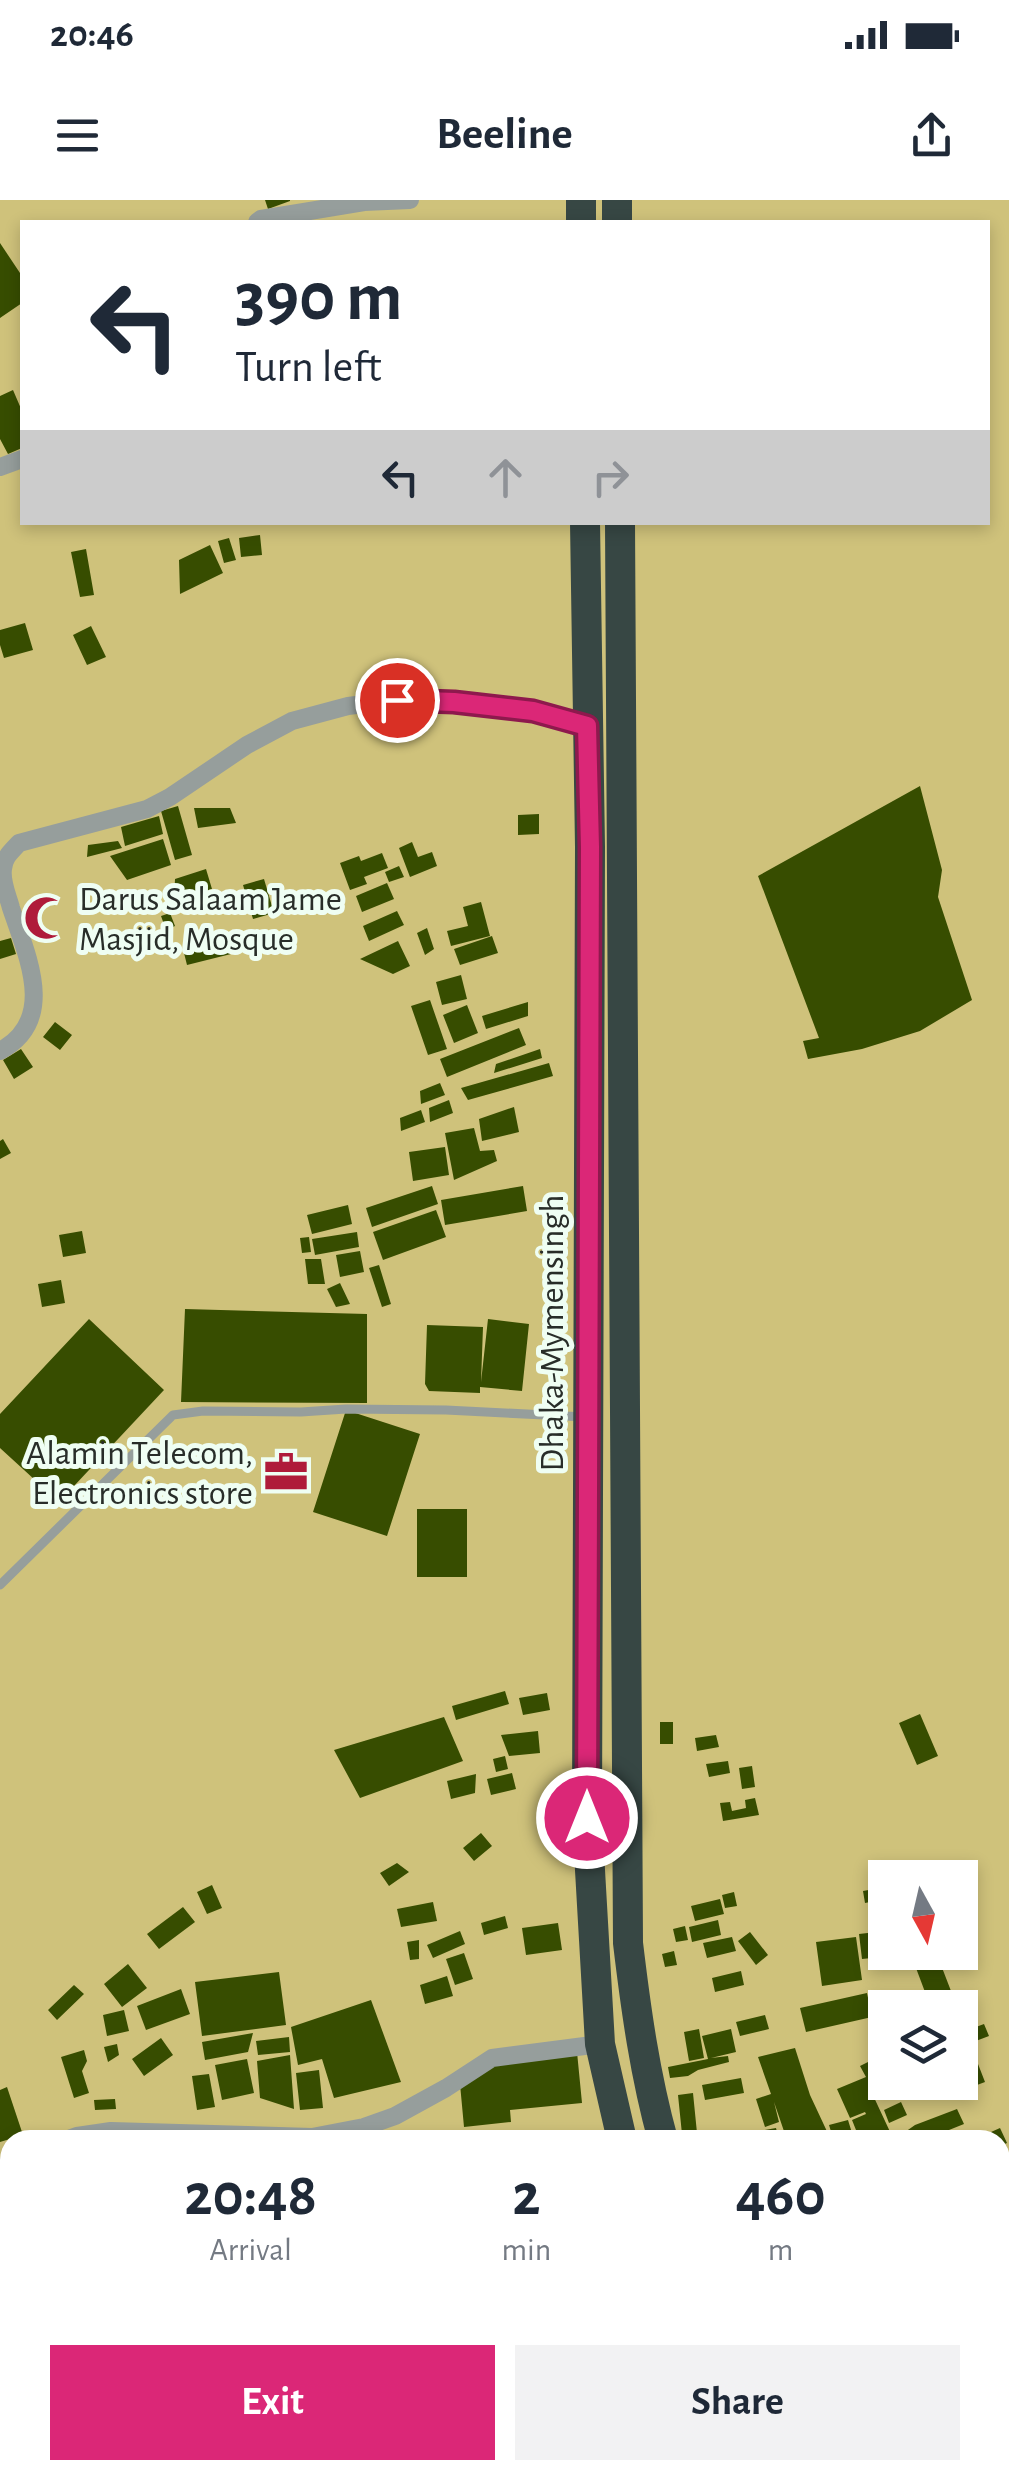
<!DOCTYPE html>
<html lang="en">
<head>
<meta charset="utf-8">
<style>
	:root { --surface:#fff; --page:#f2f2f3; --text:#1f2937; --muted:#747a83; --accent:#db2777 }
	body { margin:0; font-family:"Alegreya Sans",sans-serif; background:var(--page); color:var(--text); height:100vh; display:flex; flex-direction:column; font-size:38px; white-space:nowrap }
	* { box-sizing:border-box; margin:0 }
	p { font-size:32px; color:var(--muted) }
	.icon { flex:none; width:55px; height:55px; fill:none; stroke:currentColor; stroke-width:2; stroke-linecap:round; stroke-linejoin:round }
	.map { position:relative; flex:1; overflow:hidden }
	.side { position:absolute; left:0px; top:1930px; width:1010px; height:350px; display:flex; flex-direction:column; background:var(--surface); border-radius:30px 30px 0 0; box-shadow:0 5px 15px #0003 }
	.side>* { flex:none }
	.top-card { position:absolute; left:20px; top:20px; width:970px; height:305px; border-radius:0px; box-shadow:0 5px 15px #0003; background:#fff; color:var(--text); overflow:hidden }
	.needle { width:65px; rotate:172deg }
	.controls { position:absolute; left:868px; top:1660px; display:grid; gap:20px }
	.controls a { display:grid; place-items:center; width:110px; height:110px; border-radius:0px; background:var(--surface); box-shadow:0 5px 15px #0003; font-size:50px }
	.pin { position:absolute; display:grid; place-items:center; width:85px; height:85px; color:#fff; margin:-42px; border:5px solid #fff; border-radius:50%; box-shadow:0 2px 10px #0007 }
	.me { position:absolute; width:110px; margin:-55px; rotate:0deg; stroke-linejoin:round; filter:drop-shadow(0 0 8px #0008) }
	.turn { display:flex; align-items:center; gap:35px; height:210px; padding:0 50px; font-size:45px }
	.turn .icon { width:130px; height:130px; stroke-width:2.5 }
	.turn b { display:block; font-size:70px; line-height:85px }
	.lanes { display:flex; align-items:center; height:95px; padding:0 50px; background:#0003; justify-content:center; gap:50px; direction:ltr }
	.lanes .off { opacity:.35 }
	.eta { display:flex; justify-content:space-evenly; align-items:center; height:170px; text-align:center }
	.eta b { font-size:60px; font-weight:700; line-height:70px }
	.button { display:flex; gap:20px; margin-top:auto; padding:20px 50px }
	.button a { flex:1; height:115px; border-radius:0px; background:var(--accent); color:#fff; font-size:40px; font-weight:700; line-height:115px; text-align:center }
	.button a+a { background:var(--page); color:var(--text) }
	.status { display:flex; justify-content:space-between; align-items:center; height:70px; padding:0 50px; background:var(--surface); direction:ltr }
	.status svg { height:28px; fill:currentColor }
	header { display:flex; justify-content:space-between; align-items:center; height:130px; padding:0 50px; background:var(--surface); font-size:45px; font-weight:700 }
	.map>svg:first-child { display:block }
	.green { fill:#cfc27b; fill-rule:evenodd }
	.building { fill:#374d00 }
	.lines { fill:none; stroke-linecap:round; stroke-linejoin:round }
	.lane { stroke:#969e9c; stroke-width:9 }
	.street { stroke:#969e9c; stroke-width:18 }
	.highway { stroke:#374744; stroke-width:30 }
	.route-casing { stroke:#8e194d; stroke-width:25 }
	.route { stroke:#db2777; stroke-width:18 }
	.labels { text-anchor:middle; stroke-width:10; stroke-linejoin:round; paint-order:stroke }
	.poi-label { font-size:35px; fill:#282d29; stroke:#effef3; text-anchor:start }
	.street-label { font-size:35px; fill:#282d29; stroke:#effef3 }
</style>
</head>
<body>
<div class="status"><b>20:46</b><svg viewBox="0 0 49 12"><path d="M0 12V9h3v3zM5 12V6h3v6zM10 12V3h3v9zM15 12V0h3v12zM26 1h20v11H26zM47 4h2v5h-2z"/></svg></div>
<header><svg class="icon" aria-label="menu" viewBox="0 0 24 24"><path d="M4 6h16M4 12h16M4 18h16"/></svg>Beeline<svg class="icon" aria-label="share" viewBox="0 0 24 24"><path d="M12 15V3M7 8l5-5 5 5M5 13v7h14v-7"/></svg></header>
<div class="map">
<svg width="1009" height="2280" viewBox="0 0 1009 2280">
	<rect width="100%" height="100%" fill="#e2f1e5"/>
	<path class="green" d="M0,0H1009V2280H0ZM22,22H988V322H22ZM885,1678H960V1752H885ZM885,1808H960V1882H885ZM10,1940H1000V2270H10Z"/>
	<path class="building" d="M265,0H290V1L268,9Z
		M0,43L22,76V103L0,118Z
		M13,190L22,211V248L8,254L0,239V196Z
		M260,335L262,355L241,357L239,338Z
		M229,338L236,360L224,363L218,341Z
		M210,345L223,373L180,394L179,360Z
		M86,349L94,395L80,397L71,352Z
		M25,423L33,450L4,458L0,445V430Z
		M91,426L106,457L87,465L73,435Z
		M920,586L942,670L938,697L972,800L920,831L862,849L808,859L803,841L819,838L758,676Z
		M178,606L192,655L175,660L161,611Z
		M194,608H230L236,623L198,628Z
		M539,614V634L518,635V615Z
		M159,616L163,634L125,646L121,627Z
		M163,639L171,665L127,680L110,656Z
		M118,641L122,648L87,657L88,645Z
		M412,642L418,657L432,652L437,666L410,677L399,648Z
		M382,653L388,668L364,677L367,684L350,690L340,663L359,656L361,661Z
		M399,666L404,677L389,682L385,672Z
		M206,669L212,689L174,700L175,679Z
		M264,679L274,713L253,719L243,685Z
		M387,683L394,699L362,712L356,696Z
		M481,702L490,736L451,746L447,731L468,726L463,707Z
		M397,711L404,725L369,741L363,726Z
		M170,713L175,726L166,730L161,716Z
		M427,728L434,749L425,755L417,733Z
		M235,736L239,752L187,765L183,749Z
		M492,736L498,753L460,765L454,749Z
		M11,738L16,754L0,759V741Z
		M398,741L410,766L393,774L360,759Z
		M461,775L467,799L442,805L436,782Z
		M430,800L447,849L428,855L411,806Z
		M528,802V816L486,829L482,816Z
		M467,805L478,833L454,843L443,815Z
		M55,822L72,835L60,850L43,837Z
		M519,828L526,845L447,877L440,859Z
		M21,849L33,867L14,879L3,860Z
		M540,849L542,858L494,873L496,864Z
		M549,863L553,876L468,900L461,888Z
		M440,883L445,895L421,904L420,891Z
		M449,900L453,913L430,922L429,908Z
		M514,907L519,932L482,941L479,919Z
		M421,910L425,922L401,931L400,918Z
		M474,928L480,951L494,950L497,961L454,980L445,933Z
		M3,939L11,953L0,959V941Z
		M445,947L449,975L413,981L409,952Z
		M432,986L438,1004L372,1027L366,1008Z
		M523,986L527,1011L445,1025L441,1000Z
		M348,1005L352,1024L312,1034L307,1015Z
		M436,1010L446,1037L383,1060L373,1032Z
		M82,1031L86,1053L63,1057L59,1035Z
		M357,1032L359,1047L315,1055L312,1039Z
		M309,1037L311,1052L302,1053L300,1038Z
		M360,1051L364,1072L340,1077L336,1055Z
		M305,1059H321L325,1084H308Z
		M379,1065L391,1104L382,1107L369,1068Z
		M61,1080L65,1103L42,1107L38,1084Z
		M340,1083L350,1104L336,1107L327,1089Z
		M185,1109L367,1114V1203L181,1202Z
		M89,1119L164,1190L59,1302L0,1248V1214Z
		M488,1119L529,1124L522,1191L480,1187V1193L429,1191L425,1184L427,1125L483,1127L481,1182Z
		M346,1210L420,1234L387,1336L313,1312Z
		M417,1309H467V1377H417Z
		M505,1491L509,1504L456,1520L452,1506Z
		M547,1493L550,1510L523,1515L519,1498Z
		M920,1514L938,1556L917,1565L899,1523Z
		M444,1517L463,1561L360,1598L334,1550Z
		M660,1522H673V1544H660Z
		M538,1531L540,1553L509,1556L501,1535Z
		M716,1535L719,1547L697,1551L695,1538Z
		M505,1556L508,1569L496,1572L493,1559Z
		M728,1561L730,1573L709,1577L706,1564Z
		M752,1566L755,1587L742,1589L739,1568Z
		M512,1573L516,1589L491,1595L487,1579Z
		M476,1574L475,1593L451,1599L447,1581Z
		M755,1598L759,1615L723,1621L720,1603L730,1602L732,1611L746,1608L745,1600Z
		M481,1633L492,1646L474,1661L463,1648Z
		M397,1663L409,1672L389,1686L380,1673Z
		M212,1685L222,1708L207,1714L197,1692Z
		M885,1687V1699L865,1703L863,1691Z
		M734,1692L737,1706L725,1708L722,1695Z
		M720,1699L724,1714L695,1721L691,1706Z
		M433,1702L437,1721L401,1727L397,1709Z
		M885,1706V1719L873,1721L870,1709Z
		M183,1707L195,1722L159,1749L147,1734Z
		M505,1716L508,1728L484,1735L481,1723Z
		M718,1720L721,1735L692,1742L689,1727Z
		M558,1723L562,1750L526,1755L522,1728Z
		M685,1726L688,1740L676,1742L673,1729Z
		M460,1731L465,1744L433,1758L427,1745Z
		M885,1731V1752H901V1755L862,1759L859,1734Z
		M750,1732L768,1755L756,1765L738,1741Z
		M732,1737L736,1751L707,1758L703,1743Z
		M856,1737L862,1780L822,1786L816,1742Z
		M419,1740V1759L410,1760L407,1742Z
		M674,1751L677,1765L665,1767L662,1754Z
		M910,1752H936L956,1804L948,1808H931Z
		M464,1753L473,1779L455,1785L446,1759Z
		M128,1764L147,1788L122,1807L104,1784Z
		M741,1771L744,1785L715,1792L712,1778Z
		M279,1772L286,1825L202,1836L195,1782Z
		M447,1776L453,1796L425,1804L420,1785Z
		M74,1785L84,1794L57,1820L48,1810Z
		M181,1789L190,1814L146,1830L137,1806Z
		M921,1790L930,1808H885V1819L880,1808Z
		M867,1793L872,1817L806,1832L800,1808Z
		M371,1800L401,1882L334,1898L322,1859L298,1865L291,1827Z
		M972,1809L977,1821L960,1828V1813Z
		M124,1810L129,1831L107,1836L103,1815Z
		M765,1815L769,1829L740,1836L736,1822Z
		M984,1824L989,1836L960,1847V1833Z
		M699,1829L704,1858L689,1861L684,1832Z
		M731,1829L736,1852L711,1858L728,1856L729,1862L698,1870L688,1876L670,1878L668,1867L708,1859L702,1836Z
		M253,1833L248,1852L205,1860L202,1842Z
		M289,1837L290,1852L258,1855L256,1841Z
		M161,1838L173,1855L144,1876L132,1859Z
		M117,1844L119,1855L108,1862L104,1847Z
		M795,1848L810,1895L831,1940H787L774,1902L779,1922L765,1927L756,1899L771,1894L758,1857Z
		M84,1850L87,1861L82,1871L89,1893L74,1898L61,1857Z
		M577,1852L582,1903L510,1910L511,1922L464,1927L460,1884L493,1860Z
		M290,1855L294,1909L260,1898L257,1861Z
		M878,1857L885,1872V1884L871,1891L892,1936L882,1940H860L852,1920L866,1914L865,1912L850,1918L837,1889L866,1877L860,1866Z
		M247,1859L254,1893L222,1900L215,1865Z
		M960,1863L963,1870L978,1864L985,1882L961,1891L958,1882H960Z
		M319,1870L323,1908L300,1910L296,1873Z
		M209,1874L215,1907L197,1910L192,1876Z
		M741,1878L744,1893L705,1900L702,1885Z
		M7,1887L23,1935L0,1942V1890Z
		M693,1893L697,1933L682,1934L678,1895Z
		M115,1899L116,1909L95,1910L94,1900Z
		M901,1902L907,1915L889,1923L884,1910Z
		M957,1909L964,1924L924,1940H900L898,1937L915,1925Z
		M848,1920L852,1933L833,1938L829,1925Z
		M776,1928L779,1940H738L737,1935Z
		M1000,1928L1007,1943L1000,1946V1940H973Z
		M1005,1964L1009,1976L1000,1980V1966Z
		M1009,1980V1995L1000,1998V1984Z
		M6,2011L10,2013V2058L0,2062V2014Z
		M10,2071V2098L9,2099L2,2074Z
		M1009,2139V2184L1000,2173V2148Z
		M10,2226V2257L2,2259L0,2228Z
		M430,2270H529L528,2280H432Z
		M611,2270H659L634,2280H615Z"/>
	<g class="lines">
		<path class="lane" d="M0,1385L173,1215L203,1211L301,1212L346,1209L446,1210L585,1217"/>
		<path class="street" d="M257,22L261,19L364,2L410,0
			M0,267L22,259
			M0,851C58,820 27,756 11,708C8,696 1,682 3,669C4,657 11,652 19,643L147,609L170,597L247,545L292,521L348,506L397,500L454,502L533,511L587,527
			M66,1940L77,1936L111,1931L312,1937L364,1927L395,1916L446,1888L492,1858L600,1844
			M0,1968L10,1964"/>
		<path class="highway" d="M581,0V22
			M617,0V22
			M585,322L590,647L587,1618L600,1844L622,1940
			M620,322L628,1743C636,1810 645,1875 663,1940
			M727,2270L730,2280
			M768,2270L771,2280"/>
	</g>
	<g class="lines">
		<g class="route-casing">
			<path id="route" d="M397,500L454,502L533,511L587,526L590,647L587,1618"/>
		</g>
		<use href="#route" class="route"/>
	</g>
	<defs>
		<g id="mosque-bare" transform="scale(3.45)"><path d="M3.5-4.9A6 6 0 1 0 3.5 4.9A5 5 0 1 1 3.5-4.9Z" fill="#af1b3a" stroke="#effef3" stroke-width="2.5" paint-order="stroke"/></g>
		<g id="office-bare" transform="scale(3.45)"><path d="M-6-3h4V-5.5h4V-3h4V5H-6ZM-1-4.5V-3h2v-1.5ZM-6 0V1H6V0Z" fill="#af1b3a" stroke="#effef3" stroke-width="2.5" paint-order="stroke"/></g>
	</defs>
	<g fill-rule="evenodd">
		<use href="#mosque-bare" x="46" y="718"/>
		<use href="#office-bare" x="286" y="1272"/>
	</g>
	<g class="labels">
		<g class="poi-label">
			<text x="79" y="710">Darus Salaam Jame<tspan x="79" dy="40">Masjid, Mosque</tspan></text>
			<text x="253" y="1264" text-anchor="end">Alamin Telecom,<tspan x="253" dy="40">Electronics store</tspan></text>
		</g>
		<g class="street-label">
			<text transform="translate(551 1133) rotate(-90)" y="12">Dhaka-Mymensingh</text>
		</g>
	</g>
</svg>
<div class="controls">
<a><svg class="needle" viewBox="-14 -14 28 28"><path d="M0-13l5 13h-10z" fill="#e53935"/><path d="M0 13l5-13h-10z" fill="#747a83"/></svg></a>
<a><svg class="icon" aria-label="layers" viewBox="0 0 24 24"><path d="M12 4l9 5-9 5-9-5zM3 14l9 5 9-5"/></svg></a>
</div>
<div class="pin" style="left:397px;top:500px;background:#d93025"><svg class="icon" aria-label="arrive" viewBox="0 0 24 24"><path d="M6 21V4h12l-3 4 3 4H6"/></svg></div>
<svg class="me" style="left:587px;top:1618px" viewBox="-20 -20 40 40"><circle r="17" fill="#db2777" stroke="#fff" stroke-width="3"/><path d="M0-11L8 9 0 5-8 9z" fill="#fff"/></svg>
<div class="top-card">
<div class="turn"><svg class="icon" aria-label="left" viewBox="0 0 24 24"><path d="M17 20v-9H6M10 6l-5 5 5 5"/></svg><div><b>390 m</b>Turn left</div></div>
<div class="lanes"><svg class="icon" aria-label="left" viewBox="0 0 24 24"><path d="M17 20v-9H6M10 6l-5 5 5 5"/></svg><svg class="icon off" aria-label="ahead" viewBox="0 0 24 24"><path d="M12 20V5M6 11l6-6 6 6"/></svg><svg class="icon off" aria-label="right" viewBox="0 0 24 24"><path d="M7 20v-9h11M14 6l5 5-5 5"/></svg></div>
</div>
<section class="side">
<div class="eta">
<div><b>20:48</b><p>Arrival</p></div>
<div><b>2</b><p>min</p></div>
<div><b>460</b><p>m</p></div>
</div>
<div class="button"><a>Exit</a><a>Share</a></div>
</section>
</div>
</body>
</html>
